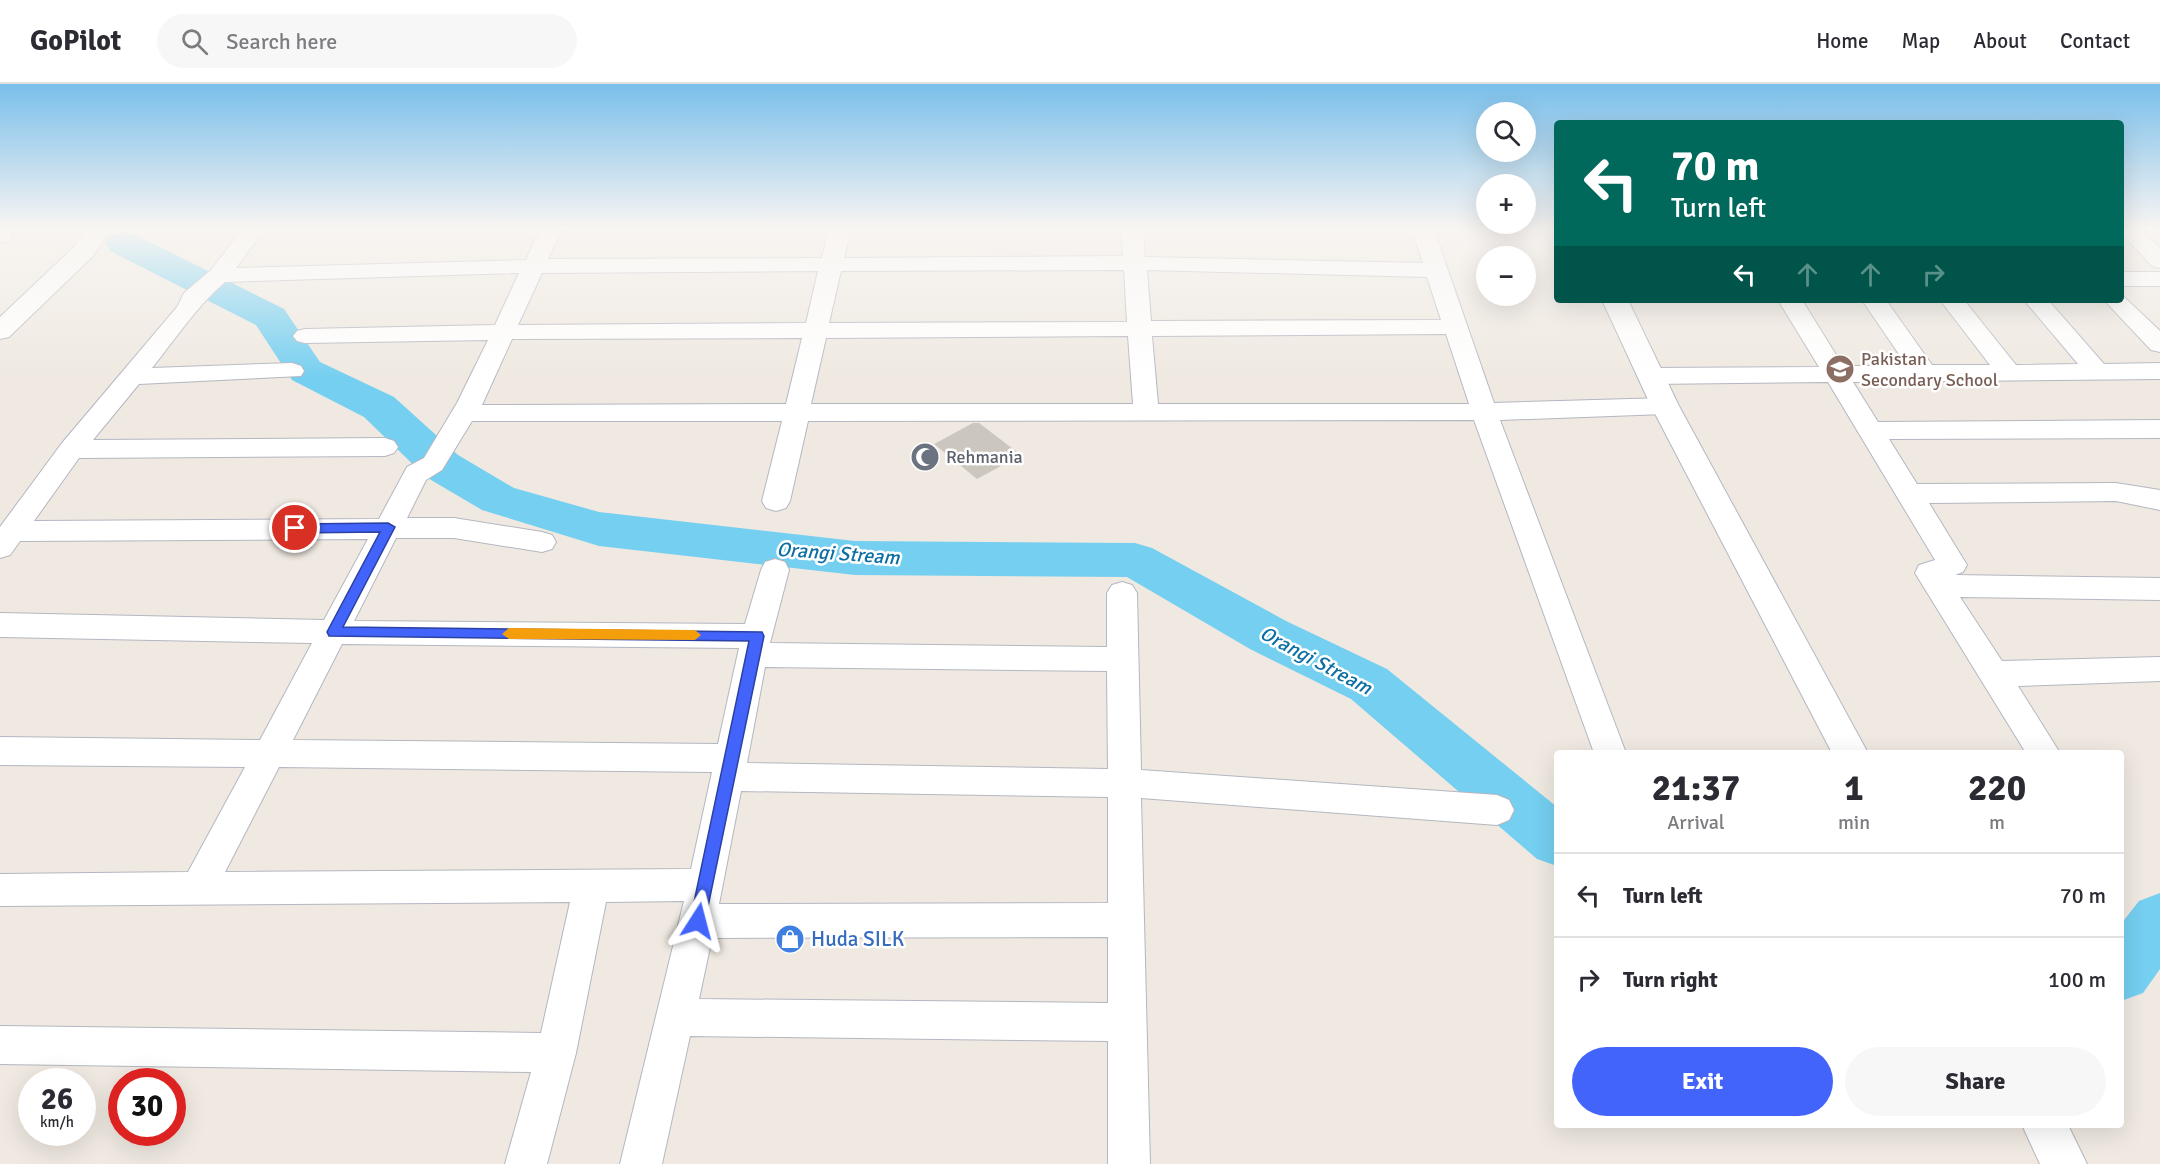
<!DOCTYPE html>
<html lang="en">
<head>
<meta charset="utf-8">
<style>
	:root { --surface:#fff; --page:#f7f7f7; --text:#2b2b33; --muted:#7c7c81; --line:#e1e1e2; --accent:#4264fb }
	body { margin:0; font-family:Signika,sans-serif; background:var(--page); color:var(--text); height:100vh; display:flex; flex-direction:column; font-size:22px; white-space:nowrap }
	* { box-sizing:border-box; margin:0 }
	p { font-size:20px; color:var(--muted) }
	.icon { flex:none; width:33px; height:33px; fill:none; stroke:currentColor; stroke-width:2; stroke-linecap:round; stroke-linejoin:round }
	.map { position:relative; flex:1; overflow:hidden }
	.details { position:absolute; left:1554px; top:666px; width:570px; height:378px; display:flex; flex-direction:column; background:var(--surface); border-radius:6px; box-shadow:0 6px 24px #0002 }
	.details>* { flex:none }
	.hud { position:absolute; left:1554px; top:36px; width:570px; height:183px; border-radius:6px; box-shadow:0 6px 24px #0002; background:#00695c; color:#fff; overflow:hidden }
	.fabs { position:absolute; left:1476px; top:18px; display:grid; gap:12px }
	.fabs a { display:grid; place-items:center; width:60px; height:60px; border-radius:50%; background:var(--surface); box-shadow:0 6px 24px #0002; font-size:30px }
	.speed { position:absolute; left:18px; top:984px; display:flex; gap:12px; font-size:30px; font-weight:700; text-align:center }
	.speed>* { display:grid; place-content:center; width:78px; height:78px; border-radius:50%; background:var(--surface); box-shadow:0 6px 24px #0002; line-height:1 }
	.speed small { font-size:15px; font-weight:400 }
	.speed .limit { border:9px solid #d22; background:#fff; color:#111 }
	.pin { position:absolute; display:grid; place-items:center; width:51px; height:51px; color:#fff; margin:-26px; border:3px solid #fff; border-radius:50%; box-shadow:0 2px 6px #0007 }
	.me { position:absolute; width:66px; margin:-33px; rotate:9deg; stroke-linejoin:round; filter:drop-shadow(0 0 4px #0008) }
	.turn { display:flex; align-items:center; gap:21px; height:126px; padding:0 18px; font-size:27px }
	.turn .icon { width:78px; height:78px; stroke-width:2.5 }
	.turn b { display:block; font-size:42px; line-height:51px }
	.lanes { display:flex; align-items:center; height:57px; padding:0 18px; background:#0003; justify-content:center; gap:30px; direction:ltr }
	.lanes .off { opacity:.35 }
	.eta { display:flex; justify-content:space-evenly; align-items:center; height:102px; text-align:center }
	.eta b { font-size:36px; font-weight:700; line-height:42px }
	.primary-button { display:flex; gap:12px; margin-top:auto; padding:12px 18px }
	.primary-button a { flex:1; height:69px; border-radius:36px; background:var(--accent); color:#fff; font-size:24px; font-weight:700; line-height:69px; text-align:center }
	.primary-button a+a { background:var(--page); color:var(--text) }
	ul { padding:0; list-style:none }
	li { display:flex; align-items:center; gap:18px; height:84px; padding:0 18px; border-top:2px solid var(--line) }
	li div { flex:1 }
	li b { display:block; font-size:22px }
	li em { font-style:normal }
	header { display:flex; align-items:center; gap:36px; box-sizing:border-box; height:84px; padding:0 30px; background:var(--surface); border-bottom:2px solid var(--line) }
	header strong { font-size:28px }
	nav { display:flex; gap:33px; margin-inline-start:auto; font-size:21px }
	.search { width:420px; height:54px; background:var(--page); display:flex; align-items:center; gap:15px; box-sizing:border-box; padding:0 21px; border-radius:33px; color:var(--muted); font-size:22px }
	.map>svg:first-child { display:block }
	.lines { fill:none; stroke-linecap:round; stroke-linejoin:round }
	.river { fill:#75cff0; fill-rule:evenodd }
	.building { fill:#cbc7bf }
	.street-casing { stroke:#b4b7c1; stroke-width:2 }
	.secondary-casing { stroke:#b4b7c1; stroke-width:2 }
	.street { fill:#fff; fill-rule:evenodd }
	.secondary { fill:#fff; fill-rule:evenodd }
	.route { fill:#4264fb; stroke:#2b41a3; stroke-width:1.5 }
	.slow { fill:#f59e0b }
	.labels { text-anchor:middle; stroke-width:5; stroke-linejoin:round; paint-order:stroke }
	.education-label { font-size:18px; fill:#785e54; stroke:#fff; text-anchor:start }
	.worship-label { font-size:18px; fill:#5b616d; stroke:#fff; text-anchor:start }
	.water-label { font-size:20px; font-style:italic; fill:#0d6fa3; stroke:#fff }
	.near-shop-label { font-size:21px; fill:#366cbe; stroke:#fff; text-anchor:start }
</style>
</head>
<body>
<header>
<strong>GoPilot</strong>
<div class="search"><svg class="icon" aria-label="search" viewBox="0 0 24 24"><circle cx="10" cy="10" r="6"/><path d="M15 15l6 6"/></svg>Search here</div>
<nav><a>Home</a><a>Map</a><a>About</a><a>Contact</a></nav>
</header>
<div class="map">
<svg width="2160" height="1080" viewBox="0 0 2160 1080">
	<rect width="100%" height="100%" fill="#efe9e1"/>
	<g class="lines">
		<path class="river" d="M123,148L136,151L284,225L320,278L394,313L458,371L514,404L599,428L855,457L1135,459L1152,464L1286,537L1387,585L1557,723V782L1537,775L1351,615L1250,565L1127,493L855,491L599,462L482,426L426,393L364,333L292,296L256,241L110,167L105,159L110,151Z
			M2160,809V885L2143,909L2121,917V840L2139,817Z"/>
	</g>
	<path class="building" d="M973,339H979L1021,371L977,395L934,360Z"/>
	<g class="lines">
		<g class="street-casing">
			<path id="street" d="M244,143H266L236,184L526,176L541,143H563L548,175L822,174L829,143H851L844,174L1123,172L1121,143H1143L1145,173L1423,179L1411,143H1433L1494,319L1665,314L1674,316L1678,322L1674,328L1665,330L1500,336L1626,669H1594L1474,336L808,337L790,417L786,424L776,427L766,424L762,417L782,337H472L442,386L426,396L407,434H454L542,448L552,451L556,458L552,465L542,468L454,454H396L354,537L745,540L761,486L765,478L775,475L785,478L789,486L770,559L1107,563V509L1112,501L1122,498L1132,501L1137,509L1141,686L1497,711L1509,716L1514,726L1509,736L1497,741L1141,714L1150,1080H1108V957L690,952L662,1080H620L684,817L606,818L576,969L547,1080H505L531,988L0,980V942L541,949L570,818L0,822V790L188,788L245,683L0,681V653L260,656L312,559L0,553V529L324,536L368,455L20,457L10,471L0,474V443L62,359L177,223L184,209L211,186ZM1124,186L1127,238L829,239L841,187ZM1147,186L1427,193L1441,236L1151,237ZM818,187L806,239L518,241L542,189ZM519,189L495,241L305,245L297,247L293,252L297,257L305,259L488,256L457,319L424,374L407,383L379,435L34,437L79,374L385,372L394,369L398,363L394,357L385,354L93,356L139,300L301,292L304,287L301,282L292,279L152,284C176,254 197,222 225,198ZM1446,250L1469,320H1158L1152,252ZM1128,252L1133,320H811L826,254ZM802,254L786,320L482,321L512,255ZM342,560L739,564L718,660L293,656ZM765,583L1107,587L1108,685L747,679ZM279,683L712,688L691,785L225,788ZM741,707L1108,713V819L719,820ZM1108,853V919L699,915L712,854Z
				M2121,143H2139L2160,164V184L2152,182L2121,149Z
				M0,145L10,146L13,151L10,156L0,159Z
				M2121,188H2160V202H2121Z
				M2121,210L2160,247V268L2151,266L2104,216H2121Z
				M1778,216H1802L1843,282H1907L1862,216H1886L1932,281H1990L1940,216H1964L2016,281L2078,280L2024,216H2048L2104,280L2160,279V295L1853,298L1878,338L2160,336V354L1889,355L1917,400L2116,399L2160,406V426L2116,417L1929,419L1967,481L1963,488L1955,491L2160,494V516L1960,513L2002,577L2160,573V597L2018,602L2060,669H2026L1915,489L1919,481L1935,476L1828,298L1651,300L1642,298L1639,292L1642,286L1651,284L1819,283Z"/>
		</g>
		<g class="secondary-casing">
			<path id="secondary" d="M89,143H113L93,172L9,253L0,255V233L75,162Z
				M1602,216H1628L1679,322L1868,669H1832L1651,322Z
				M2022,1041H2068L2087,1080H2040Z"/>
		</g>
		<use href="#street" class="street"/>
		<use href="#secondary" class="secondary"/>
	</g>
	<linearGradient id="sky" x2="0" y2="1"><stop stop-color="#7abfeb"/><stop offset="0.49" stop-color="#f8f5f2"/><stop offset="1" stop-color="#f8f5f2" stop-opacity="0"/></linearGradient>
	<rect width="2160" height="294" fill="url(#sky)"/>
	<path class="route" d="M388,439L395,443L343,543L762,548L764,552L704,842L698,845L693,842L690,837L749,557L329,552L327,548L380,448L295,449L288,444L295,440Z"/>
	<path class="slow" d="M509,544L695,546L701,551L695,556L509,555L502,550Z"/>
	<defs>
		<g id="school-disc" transform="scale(1.5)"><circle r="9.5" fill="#8d6e63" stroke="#fff"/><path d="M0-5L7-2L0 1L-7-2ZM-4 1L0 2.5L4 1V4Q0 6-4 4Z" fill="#fff"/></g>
		<g id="mosque-disc" transform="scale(1.5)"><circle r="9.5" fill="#6b7280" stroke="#fff"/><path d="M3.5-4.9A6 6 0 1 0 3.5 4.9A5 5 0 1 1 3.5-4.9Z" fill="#fff"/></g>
		<g id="shop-disc" transform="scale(1.5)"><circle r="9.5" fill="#3f7fe0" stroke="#fff"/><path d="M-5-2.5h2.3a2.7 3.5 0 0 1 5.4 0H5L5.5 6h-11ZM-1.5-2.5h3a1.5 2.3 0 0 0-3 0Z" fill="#fff"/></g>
	</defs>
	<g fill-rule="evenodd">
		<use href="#school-disc" x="1840" y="285"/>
		<use href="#mosque-disc" x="925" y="373"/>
		<use href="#shop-disc" x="790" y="855"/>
	</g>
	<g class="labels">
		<g class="education-label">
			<text x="1861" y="281">Pakistan<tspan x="1861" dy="21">Secondary School</tspan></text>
		</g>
		<g class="worship-label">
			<text x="946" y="379">Rehmania</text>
		</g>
		<g class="water-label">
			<text transform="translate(838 469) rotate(4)" y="7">Orangi Stream</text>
			<text transform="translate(1316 576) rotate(28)" y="7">Orangi Stream</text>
		</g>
		<g class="near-shop-label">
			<text x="811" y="862">Huda SILK</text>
		</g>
	</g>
</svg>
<div class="fabs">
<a><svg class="icon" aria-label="search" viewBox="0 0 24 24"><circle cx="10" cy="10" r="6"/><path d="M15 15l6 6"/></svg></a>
<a>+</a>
<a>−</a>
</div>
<div class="speed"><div>26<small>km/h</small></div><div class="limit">30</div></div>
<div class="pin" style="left:295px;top:444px;background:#d93025"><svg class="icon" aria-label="arrive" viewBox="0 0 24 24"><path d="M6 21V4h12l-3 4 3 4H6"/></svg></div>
<svg class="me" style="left:698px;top:837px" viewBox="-20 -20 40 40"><path d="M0-17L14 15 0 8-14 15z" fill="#4264fb" stroke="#fff" stroke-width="4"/></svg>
<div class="hud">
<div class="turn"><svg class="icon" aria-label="left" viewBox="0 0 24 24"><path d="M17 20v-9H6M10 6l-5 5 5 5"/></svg><div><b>70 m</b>Turn left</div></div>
<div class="lanes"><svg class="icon" aria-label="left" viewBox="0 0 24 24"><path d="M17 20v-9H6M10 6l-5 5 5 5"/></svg><svg class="icon off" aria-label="ahead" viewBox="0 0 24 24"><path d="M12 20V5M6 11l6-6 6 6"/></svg><svg class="icon off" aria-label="ahead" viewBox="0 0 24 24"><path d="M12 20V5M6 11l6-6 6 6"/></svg><svg class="icon off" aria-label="right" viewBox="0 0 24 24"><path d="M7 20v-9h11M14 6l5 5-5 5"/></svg></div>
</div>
<section class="details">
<div class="eta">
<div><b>21:37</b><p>Arrival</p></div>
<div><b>1</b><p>min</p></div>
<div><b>220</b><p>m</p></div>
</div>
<ul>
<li><svg class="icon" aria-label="left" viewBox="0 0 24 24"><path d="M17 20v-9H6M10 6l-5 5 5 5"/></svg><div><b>Turn left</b></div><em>70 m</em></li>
<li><svg class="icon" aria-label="right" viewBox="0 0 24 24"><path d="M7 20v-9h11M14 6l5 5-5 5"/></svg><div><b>Turn right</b></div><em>100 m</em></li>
</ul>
<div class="primary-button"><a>Exit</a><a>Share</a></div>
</section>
</div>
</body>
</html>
